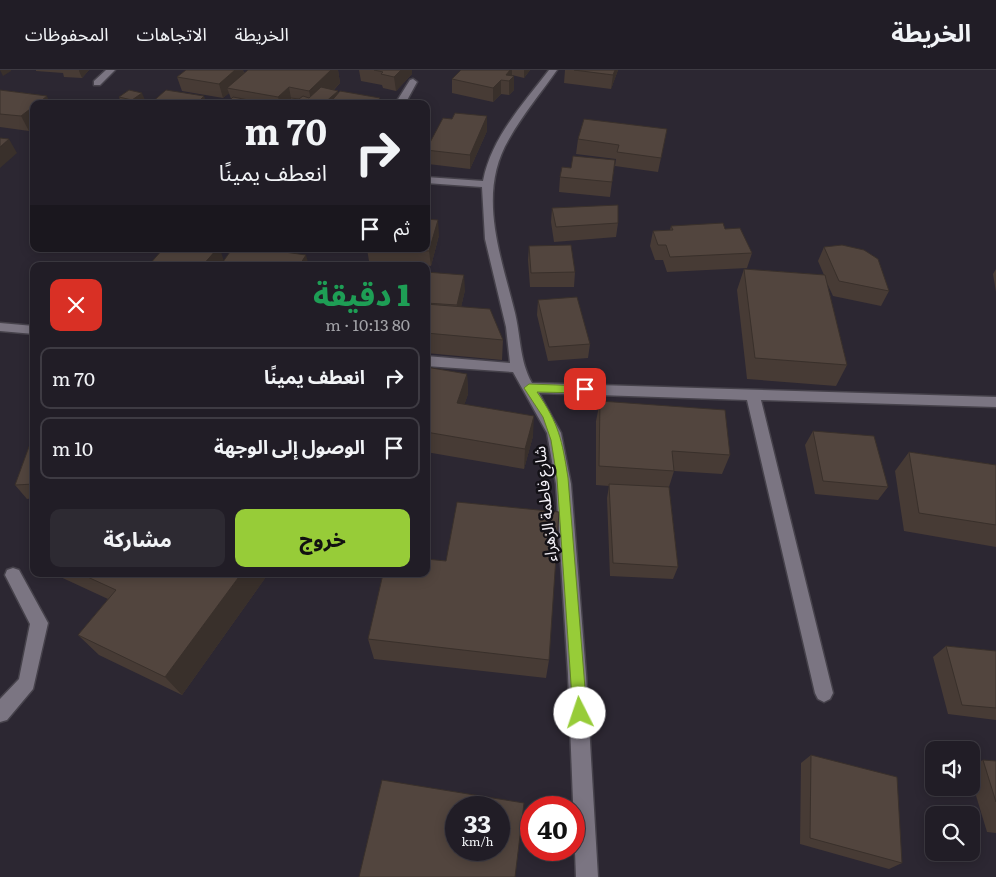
<!DOCTYPE html>
<html lang="ar">
<head>
<meta charset="utf-8">
<style>
	:root { --surface:#211d26; --page:#2d2a32; --text:#f1f3f6; --muted:#a2a2a7; --line:#3e3b43; --accent:#97cc38 }
	body { margin:0; font-family:Literata,"Noto Sans Arabic",serif; background:var(--page); color:var(--text); direction:rtl; height:100vh; display:flex; flex-direction:column; font-size:19px; white-space:nowrap }
	* { box-sizing:border-box; margin:0 }
	p { font-size:16px; color:var(--muted) }
	.icon { flex:none; width:28px; height:28px; fill:none; stroke:currentColor; stroke-width:2; stroke-linecap:round; stroke-linejoin:round }
	.map { position:relative; flex:1; overflow:hidden; direction:ltr }
	.sheet { position:absolute; left:30px; top:192px; width:400px; height:315px; display:flex; flex-direction:column; background:var(--surface); border-radius:10px; box-shadow:0 2px 12px #0003,0 0 0 1px var(--line); direction:rtl }
	.sheet>* { flex:none }
	.hud { position:absolute; left:30px; top:30px; width:400px; height:152px; border-radius:10px; box-shadow:0 2px 12px #0003,0 0 0 1px var(--line); direction:rtl; background:#211d26; color:var(--text); overflow:hidden }
	.fabs { position:absolute; left:925px; top:671px; display:grid; gap:10px }
	.fabs a { display:grid; place-items:center; width:55px; height:55px; border-radius:10px; background:var(--surface); box-shadow:0 2px 12px #0003,0 0 0 1px var(--line); font-size:25px }
	.speed { position:absolute; left:445px; top:726px; display:flex; gap:10px; font-size:25px; font-weight:700; text-align:center }
	.speed>* { display:grid; place-content:center; width:65px; height:65px; border-radius:50%; background:var(--surface); box-shadow:0 2px 12px #0003,0 0 0 1px var(--line); line-height:1 }
	.speed small { font-size:12px; font-weight:400 }
	.speed .limit { border:8px solid #d22; background:#fff; color:#111 }
	.pin { position:absolute; display:grid; place-items:center; width:42px; height:42px; color:#fff; margin:-21px; border-radius:10px; box-shadow:0 2px 8px #0006 }
	.me { position:absolute; width:55px; margin:-28px; rotate:356deg; stroke-linejoin:round; filter:drop-shadow(0 0 4px #0008) }
	.turn { display:flex; align-items:center; gap:18px; height:105px; padding:0 20px; font-size:22px }
	.turn .icon { width:65px; height:65px; stroke-width:2.5 }
	.turn b { display:block; font-size:35px; line-height:42px }
	.then { display:flex; align-items:center; height:48px; padding:0 20px; background:#0003; gap:10px; font-size:19px }
	.round { display:grid; place-items:center; flex:none; width:52px; height:52px; border-radius:10px; background:var(--page) }
	.overview { display:flex; align-items:center; justify-content:space-between; height:85px; padding:0 20px }
	h1 { font-size:30px; font-weight:800; line-height:38px; color:#1e9e55 }
	.action { display:flex; gap:10px; margin-top:auto; padding:10px 20px }
	.action a { flex:1; height:58px; border-radius:10px; background:var(--accent); color:#111; font-size:20px; font-weight:800; line-height:58px; text-align:center }
	.action a+a { background:var(--page); color:var(--text) }
	ul { padding:0; list-style:none }
	li { display:flex; align-items:center; gap:15px; height:62px; margin:0 10px 8px; padding:0 10px; border:2px solid var(--line); border-radius:10px }
	li div { flex:1 }
	li b { display:block; font-size:19px }
	li em { font-style:normal }
	header { display:flex; align-items:center; gap:30px; box-sizing:border-box; height:70px; padding:0 25px; background:var(--surface); border-bottom:1px solid var(--line) }
	header strong { font-size:24px }
	nav { display:flex; gap:28px; margin-inline-start:auto; font-size:18px }
	.map>svg:first-child { display:block }
	.lines { fill:none; stroke-linecap:round; stroke-linejoin:round }
	.minor-casing { stroke:#46424b; stroke-width:3 }
	.minor { fill:#7b7582; fill-rule:evenodd }
	.wall { fill:#473b35 }
	.shaded-wall { fill:#39302b }
	.building { fill:#52453e; stroke:#39302b; fill-rule:evenodd }
	.route { fill:#97cc38; stroke:#628524 }
	.labels { text-anchor:middle; stroke-width:5; stroke-linejoin:round; paint-order:stroke }
	.street-label { font-size:16px; fill:#f4f1f8; stroke:#131116 }
</style>
</head>
<body>
<header>
<strong>الخريطة</strong>
<nav><a>الخريطة</a><a>الاتجاهات</a><a>المحفوظات</a></nav>
</header>
<div class="map">
<svg width="996" height="807" viewBox="0 0 996 807">
	<rect width="100%" height="100%" fill="#2c2732"/>
	<g class="lines">
		<g class="minor-casing">
			<path id="minor" d="M106,0H115L100,15H94V11Z
				M549,0H557C541,23 523,44 509,69C477,123 500,183 514,239C521,265 519,290 532,313L996,327V337L761,330L833,623L830,629L824,632L818,629L815,623L747,330L539,323L561,363L571,414L586,604L598,807H576L568,604L556,414L547,363L513,302L426,296V286L510,293L506,257L485,169L482,117L426,113V107L483,111C491,68 523,34 549,0Z
				M413,9L417,12L405,34H395L410,10Z
				M0,253L34,256V264L0,261Z
				M13,498L19,500L48,553L33,619L7,650L0,652V629L19,609L30,554L5,505L7,500Z"/>
		</g>
		<use href="#minor" class="minor"/>
	</g>
	<path class="wall" d="M36,0H89L82,8L64,7L63,3L36,1Z
		M186,0H243L244,3L248,0H338L340,13L334,20L338,21V24L381,34H226L231,29L229,23L223,28L182,21L177,7Z
		M359,0H412V4L396,21L383,18L382,15L361,11Z
		M461,0H530L524,8L512,5L514,20L509,25L501,24L493,32L452,23V9Z
		M565,0H618L611,19L564,13Z
		M0,20L47,26L29,61L0,57Z
		M119,27L145,30L140,34H120L121,33Z
		M667,59L658,102L615,96L616,89L576,84L578,69Z
		M487,61L470,99L428,94L426,80Z
		M615,90L610,127L559,122L560,107L571,98Z
		M552,138L618,153L616,167L554,172L551,152Z
		M671,156L725,159L752,183L747,198L667,202L663,190H655L650,176L653,161L670,160Z
		M439,165L431,196L369,191L367,179H426Z
		M529,176L575,202L574,217H530L528,190Z
		M824,177L889,221L881,236L833,226L827,213L847,295L836,316L747,309L737,220L744,199L824,205L818,191Z
		M996,199V222L993,204Z
		M426,202L465,220L461,237L503,270L502,290L426,283Z
		M538,230L590,274L588,288L548,291L537,245Z
		M426,297L467,304L468,324L464,335L533,366L524,399L426,382Z
		M600,331L730,385L722,404L674,401L669,417L678,497L673,509L610,506L607,428L609,416L596,415V351Z
		M813,361L888,417L878,430L815,424L805,375Z
		M34,363V428L27,429L15,415Z
		M909,382L996,395V477L904,461L895,401Z
		M446,491L549,590L546,608L374,589L368,569Z
		M54,504H268L182,625L99,585L78,565L108,529Z
		M946,576L996,581V650L948,644L933,587Z
		M811,685L902,793L889,799L800,774L801,693Z
		M983,690L996,691V763L987,762L971,709V696Z"/>
	<path class="shaded-wall" d="M0,0H11V1L3,6Z
		M79,0H89L82,8L79,1Z
		M235,0H243L245,8L227,18L229,23L223,28L219,14Z
		M331,0H338L340,13L320,34H312L309,21Z
		M401,0H412V4L396,21L394,7Z
		M510,0H512V9L514,6V20L509,25V11L506,5Z
		M524,0H530L524,8Z
		M615,0H618L611,19L613,5Z
		M501,10V24L493,32V18Z
		M289,17L292,34H280L278,27Z
		M338,21L340,34H323Z
		M142,23L145,30L140,34H133L132,30Z
		M47,26L50,34H37Z
		M204,26L207,34H196Z
		M380,28L381,34H375Z
		M34,36V56L29,61L21,46Z
		M487,46V61L470,99V85Z
		M9,69L17,83L0,98V77Z
		M438,150L439,165L431,196L429,181Z
		M217,179H220L224,191L220,196H202Z
		M306,185L309,196H299Z
		M464,205L465,220L458,250L457,235Z
		M467,304L468,324L458,354L457,333Z
		M534,346L533,366L524,399L525,379Z
		M241,504H268L182,625L165,607Z"/>
	<path class="building" d="M186,0H235L219,14L177,7Z
		M248,0H331L309,21L289,17L278,27L227,18Z
		M374,0H401L394,7L381,4L383,2Z
		M461,0H510L506,5L514,6L509,11L501,10L493,18L452,9Z
		M574,0H615L613,5Z
		M321,17L338,21L323,34H284L291,28L299,29L303,26L309,28Z
		M0,20L47,26L37,34H34V36L21,46L0,44Z
		M129,20L142,23L132,30L119,27Z
		M166,20L204,26L196,34H150Z
		M340,21L380,28L375,34H329Z
		M233,27L269,34H226Z
		M122,32L130,34H120Z
		M455,43L487,46L470,85L426,80L443,48L452,49Z
		M584,49L667,59L661,88L617,82L619,75L578,69Z
		M0,68L9,69L0,77Z
		M573,86L615,90L612,112L560,107L562,97L571,98Z
		M618,135V153L556,157L552,138Z
		M426,149L438,150L429,181L397,179H426Z
		M723,153L725,159L740,158L752,183L670,187L666,175H658L653,161L673,160L671,156Z
		M571,175L575,202L531,203L529,176Z
		M842,175L864,180L878,189L889,221L839,211L824,177Z
		M163,179H217L202,196H148Z
		M232,179H263L306,185L299,196H220Z
		M744,199L825,205L847,295L755,288Z
		M426,202L464,205L457,235L426,233Z
		M577,227L590,274L549,277L538,230Z
		M426,234L490,239L503,270L426,263Z
		M426,297L467,304L457,333L534,346L525,379L426,362Z
		M600,331L725,340L730,385L672,381L674,401L599,396Z
		M813,361L874,366L888,417L823,411Z
		M34,363V414L15,415Z
		M909,382L996,395V455L919,443Z
		M609,414L669,417L678,497L613,493Z
		M457,432L559,442L549,590L368,569L383,504H426V489L446,491Z
		M81,504H241L165,607L78,565L116,520Z
		M946,576L996,581V638L962,635Z
		M811,685L897,707L902,793L810,768Z
		M983,690L996,691V732Z
		M382,710L524,733L515,807H359ZM456,738H499V780H456Z"/>
	<path class="route" d="M529,314L585,316L591,319L585,323L537,322C559,354 562,370 568,408L587,643L585,648L580,650L575,648L573,643L557,408L551,370L543,347L524,318Z"/>
	<g class="labels">
		<g class="street-label">
			<text transform="translate(545 434) rotate(-96)" y="6">شارع فاطمة الزهراء</text>
		</g>
	</g>
</svg>
<div class="fabs">
<a><svg class="icon" aria-label="sound" viewBox="0 0 24 24"><path d="M4 9h4l5-4v14l-5-4H4zM17 9q2 3 0 6"/></svg></a>
<a><svg class="icon" aria-label="search" viewBox="0 0 24 24"><circle cx="10" cy="10" r="6"/><path d="M15 15l6 6"/></svg></a>
</div>
<div class="speed"><div>33<small>km/h</small></div><div class="limit">40</div></div>
<div class="pin" style="left:585px;top:319px;background:#d93025"><svg class="icon" aria-label="arrive" viewBox="0 0 24 24"><path d="M6 21V4h12l-3 4 3 4H6"/></svg></div>
<svg class="me" style="left:580px;top:643px" viewBox="-20 -20 40 40"><circle r="19" fill="#fff"/><path d="M0-13L10 11 0 6-10 11z" fill="#97cc38"/></svg>
<div class="hud">
<div class="turn"><svg class="icon" aria-label="right" viewBox="0 0 24 24"><path d="M7 20v-9h11M14 6l5 5-5 5"/></svg><div><b>70 m</b>انعطف يمينًا</div></div>
<div class="then">ثم<svg class="icon" aria-label="arrive" viewBox="0 0 24 24"><path d="M6 21V4h12l-3 4 3 4H6"/></svg></div>
</div>
<section class="sheet">
<div class="overview"><div><h1>1 دقيقة</h1><p>80 m · 10:13</p></div><a class="round" style="background:#d93025;color:#fff"><svg class="icon" aria-label="close" viewBox="0 0 24 24"><path d="M6 6l12 12M18 6L6 18"/></svg></a></div>
<ul>
<li><svg class="icon" aria-label="right" viewBox="0 0 24 24"><path d="M7 20v-9h11M14 6l5 5-5 5"/></svg><div><b>انعطف يمينًا</b></div><em>70 m</em></li>
<li><svg class="icon" aria-label="arrive" viewBox="0 0 24 24"><path d="M6 21V4h12l-3 4 3 4H6"/></svg><div><b>الوصول إلى الوجهة</b></div><em>10 m</em></li>
</ul>
<div class="action"><a>خروج</a><a>مشاركة</a></div>
</section>
</div>
</body>
</html>
